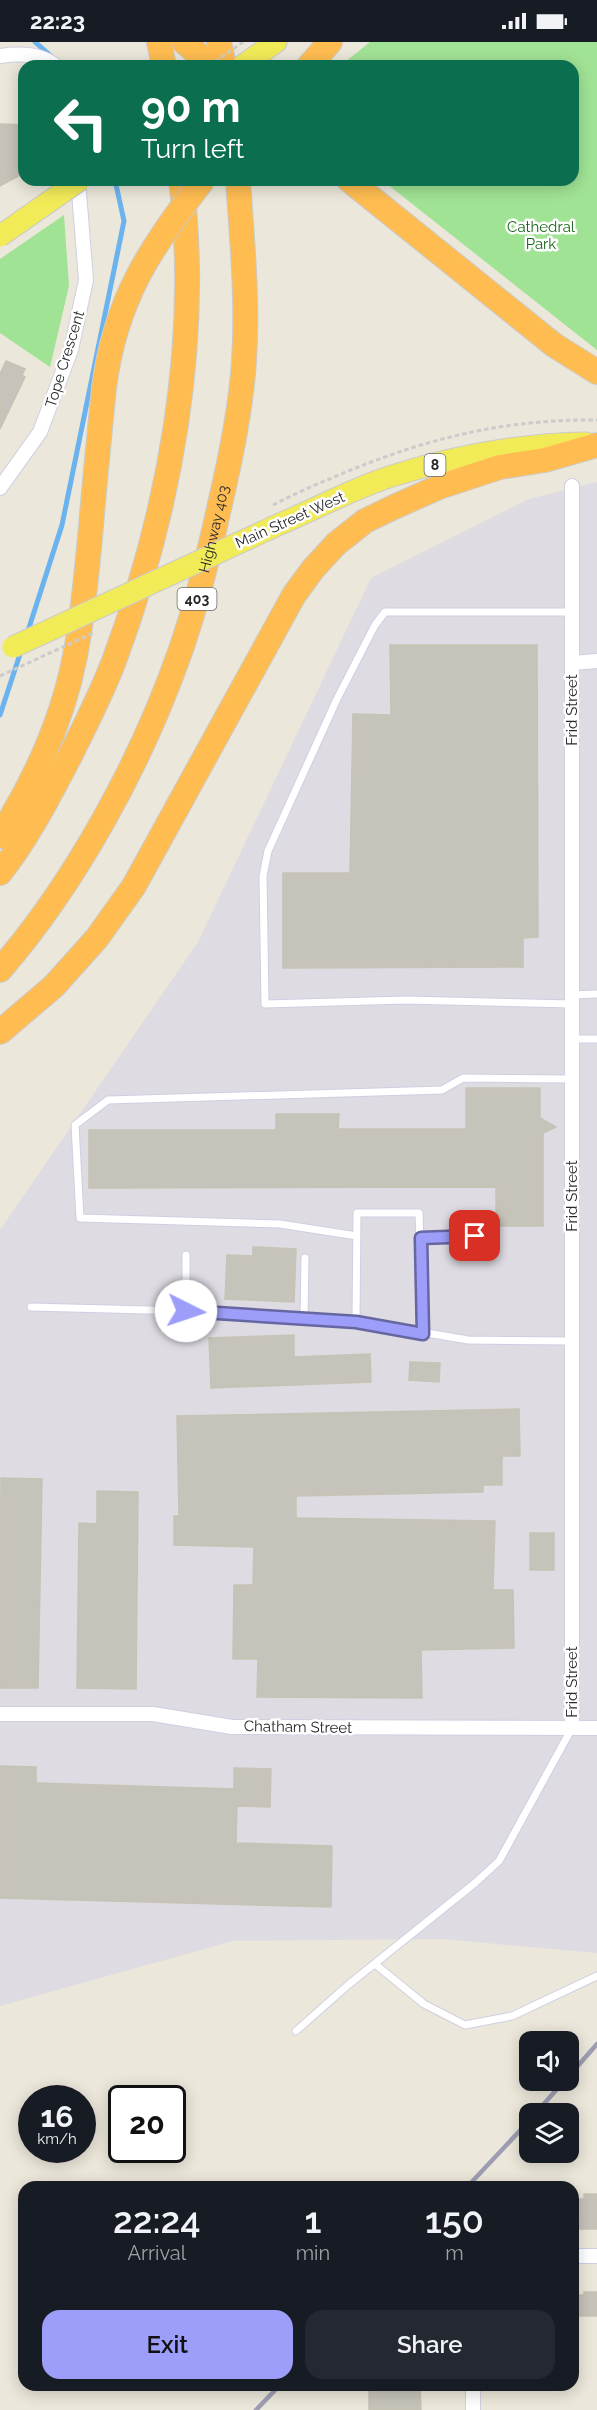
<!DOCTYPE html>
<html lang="en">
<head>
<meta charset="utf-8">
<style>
	:root { --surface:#171b24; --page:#242831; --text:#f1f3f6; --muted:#9ea1a6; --accent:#9d9ef9 }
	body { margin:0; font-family:Raleway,sans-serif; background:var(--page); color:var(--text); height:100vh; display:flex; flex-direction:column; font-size:22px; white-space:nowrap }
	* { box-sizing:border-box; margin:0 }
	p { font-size:20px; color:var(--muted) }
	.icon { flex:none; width:33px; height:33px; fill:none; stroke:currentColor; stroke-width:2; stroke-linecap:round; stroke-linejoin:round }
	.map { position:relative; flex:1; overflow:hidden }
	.drawer { position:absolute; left:18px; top:2139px; width:561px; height:210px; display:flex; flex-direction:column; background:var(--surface); border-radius:18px; box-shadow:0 3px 15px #0003 }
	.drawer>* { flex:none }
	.guide { position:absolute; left:18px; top:18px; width:561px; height:126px; border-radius:18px; box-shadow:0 3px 15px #0003; background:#0b6e4f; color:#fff; overflow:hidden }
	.buttons { position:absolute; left:519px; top:1989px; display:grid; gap:12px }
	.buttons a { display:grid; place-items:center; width:60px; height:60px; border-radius:12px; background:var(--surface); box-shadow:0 3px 15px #0003; font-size:30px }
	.speed { position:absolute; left:18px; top:2043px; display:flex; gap:12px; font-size:30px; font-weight:700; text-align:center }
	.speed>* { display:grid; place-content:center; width:78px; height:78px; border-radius:50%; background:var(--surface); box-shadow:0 3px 15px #0003; line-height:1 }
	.speed small { font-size:15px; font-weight:400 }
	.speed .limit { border:3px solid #111; border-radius:9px; background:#fff; color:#111 }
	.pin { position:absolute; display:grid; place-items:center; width:51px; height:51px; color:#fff; margin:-26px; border-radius:12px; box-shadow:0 3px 9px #0006 }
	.me { position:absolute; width:66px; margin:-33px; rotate:94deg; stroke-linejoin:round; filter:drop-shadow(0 0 4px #0008) }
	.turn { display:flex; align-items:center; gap:21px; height:126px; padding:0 24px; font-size:27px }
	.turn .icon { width:78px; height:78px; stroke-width:2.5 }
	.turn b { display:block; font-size:42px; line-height:51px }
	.eta { display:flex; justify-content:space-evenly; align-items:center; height:102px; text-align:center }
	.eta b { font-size:36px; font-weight:600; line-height:42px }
	.cta { display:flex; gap:12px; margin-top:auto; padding:12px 24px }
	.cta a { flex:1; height:69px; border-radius:18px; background:var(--accent); color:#111; font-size:24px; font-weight:600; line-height:69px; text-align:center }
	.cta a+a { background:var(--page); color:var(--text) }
	.status { display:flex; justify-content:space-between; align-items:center; height:42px; padding:0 30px; background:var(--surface); direction:ltr }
	.status svg { height:16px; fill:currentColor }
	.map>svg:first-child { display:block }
	.industrial { fill:#dfdbe3 }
	.green { fill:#a1e395 }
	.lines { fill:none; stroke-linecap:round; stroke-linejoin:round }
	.stream { stroke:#6bb3ef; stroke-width:5 }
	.building { fill:#c6c3ba; stroke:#c6c3b4; stroke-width:1.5 }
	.service-casing { stroke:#cfcfe2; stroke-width:9 }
	.minor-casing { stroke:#cfcfe2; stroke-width:16 }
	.primary-casing { stroke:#cbcbcb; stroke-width:23 }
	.motorway-casing { stroke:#cbcbcb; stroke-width:26 }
	.path { stroke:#cbcbcb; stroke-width:3; stroke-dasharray:4.5 3; stroke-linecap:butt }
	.service { stroke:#fff; stroke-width:7 }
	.minor { stroke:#fff; stroke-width:14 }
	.primary { stroke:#f2eb58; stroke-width:21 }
	.motorway { stroke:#ffbd51; stroke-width:24 }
	.rail { stroke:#9e9db3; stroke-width:4.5 }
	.primary-bridge-casing { stroke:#cbcbcb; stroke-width:23; stroke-linecap:butt }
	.motorway-bridge-casing { stroke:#cbcbcb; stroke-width:26; stroke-linecap:butt }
	.path-bridge { stroke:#cbcbcb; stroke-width:3; stroke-dasharray:4.5 3; stroke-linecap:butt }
	.primary-bridge { stroke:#f2eb58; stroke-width:21 }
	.motorway-bridge { stroke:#ffbd51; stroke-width:24 }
	.route-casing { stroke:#6667a2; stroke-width:15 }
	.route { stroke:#9d9ef9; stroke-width:10 }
	.labels { text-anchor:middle; stroke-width:5; stroke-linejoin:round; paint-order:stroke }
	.shield { fill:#fff; stroke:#686868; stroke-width:1.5 }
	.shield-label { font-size:14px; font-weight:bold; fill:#282828 }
	.park-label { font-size:15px; fill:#1a6519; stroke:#fff }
	.street-label { font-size:15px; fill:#282828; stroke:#fff }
</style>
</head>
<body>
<div class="status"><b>22:23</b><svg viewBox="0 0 49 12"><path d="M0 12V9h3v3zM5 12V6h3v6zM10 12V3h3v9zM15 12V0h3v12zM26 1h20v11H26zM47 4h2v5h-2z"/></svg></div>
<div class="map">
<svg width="597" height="2368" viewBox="0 0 597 2368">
	<rect width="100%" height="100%" fill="#ebe7da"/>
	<path class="industrial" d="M597,440V1911L442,1897L233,1899L0,1964V1188L198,900L371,536L529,457Z"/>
	<path class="green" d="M370,0H597V308L382,138H573V24H340Z
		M64,173L69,244L50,325L0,291V217Z"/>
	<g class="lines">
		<path class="stream" d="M35,0L52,15
			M27,592L62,483L124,179L115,138
			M0,673L21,609"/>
	</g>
	<path class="building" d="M0,82L24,83V131L0,144Z
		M6,319L25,327L22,333L25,335L0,387V332Z
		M390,603H537L538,895L523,896V925L283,926V831H350L353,672L391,673Z
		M466,1046H540V1076L556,1085L543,1091V1184H496V1145L89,1146V1088H276V1072H339L338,1087H466Z
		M253,1205L296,1207L294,1260L225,1257L227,1213L253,1214Z
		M294,1293V1315L370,1312L371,1340L211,1346L209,1296Z
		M410,1320L440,1321L439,1340L409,1338Z
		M519,1367L520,1414H502V1443H483V1450L296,1454V1476L495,1479L493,1548H513L514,1606L421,1608L422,1656L257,1655L258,1617H233L234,1543H253L254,1505L174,1503V1474H179L177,1374Z
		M1,1436L42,1437L38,1646H0Z
		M97,1449L138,1450L136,1647L77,1646L79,1481L97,1482Z
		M530,1491H554V1528H530Z
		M0,1724L36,1725V1741L234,1747V1726L271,1727L270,1765L237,1764L236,1801L332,1804L331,1865L0,1856Z
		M584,2152H597V2187H573V2157H584Z
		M584,2250H597V2274H573V2253H584Z
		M369,2346L420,2347L421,2368H369Z"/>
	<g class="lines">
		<g class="service-casing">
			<path id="service" d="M572,570H385L375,583L337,657L268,809L263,834L265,962L405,958L572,962
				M572,953L597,952
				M572,997H597
				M357,1194L280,1182L80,1176L75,1083L108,1058L442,1048L463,1036L572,1037
				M421,1196L475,1194
				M31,1265L186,1269L356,1279L468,1298L572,1299
				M186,1269V1213
				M304,1276L305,1216
				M356,1279L357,1171H419L423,1292
				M375,1922L424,1962L465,1983L512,1974L597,1934
				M296,1989L348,1943L475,1841L499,1819L572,1686"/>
		</g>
		<g class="minor-casing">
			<path id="minor" d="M0,14C19,11 40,11 56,24
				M572,444V1686
				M0,446L40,390L71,308L86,238L78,138
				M572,621L597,619
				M0,1672H153L232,1685L597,1686
				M573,2214H597
				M473,2368V2343"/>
		</g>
		<g class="primary-casing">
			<path id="primary" d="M242,24L276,0
				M282,481C318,466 354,446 392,434C455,414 520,402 586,401"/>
		</g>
		<g class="motorway-casing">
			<g id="motorway">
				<path d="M159,0L164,24"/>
				<path d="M184,0L212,24"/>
				<path d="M219,0L224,24"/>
				<path d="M309,24L330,0"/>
				<path d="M349,138L554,303L597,330"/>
				<path d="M0,794C34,740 63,677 75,614C83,575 86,535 90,496C94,446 99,396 104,346"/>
				<path d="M0,831C27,797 48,756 68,718C84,686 101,653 114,619C170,469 201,299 181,138"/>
				<path id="s1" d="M0,928C76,840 141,721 180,610C197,562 209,512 220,462C231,415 241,367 244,319C248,259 242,198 238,138"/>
				<path d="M0,990L54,944L97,896L134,844L294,553L313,527L336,502L365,479L394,465L439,445L500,425L545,418L597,403"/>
			</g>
		</g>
		<path class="path" d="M293,453C396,406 482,377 597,378"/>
		<use href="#service" class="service"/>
		<use href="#minor" class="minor"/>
		<use href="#primary" class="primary"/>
		<use href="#motorway" class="motorway"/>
		<path class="rail" d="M568,2035L597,2002
			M535,2072L565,2038
			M467,2145L530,2078
			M256,2368L280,2343"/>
		<g class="primary-bridge-casing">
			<path id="primary-bridge" d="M0,194L80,138
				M13,605L282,481"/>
		</g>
		<g class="motorway-bridge-casing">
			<path id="motorway-bridge" d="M104,346C115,258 150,206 203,138"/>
		</g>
		<path class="path-bridge" d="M209,24L243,0
			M273,463L293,453
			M0,634L93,591"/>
		<use href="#primary-bridge" class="primary-bridge"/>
		<use href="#motorway-bridge" class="motorway-bridge"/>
	</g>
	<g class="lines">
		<g class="route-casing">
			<path id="route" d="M186,1269L356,1280L423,1292L421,1196L475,1194"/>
		</g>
		<use href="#route" class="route"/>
	</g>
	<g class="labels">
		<g class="shield">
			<rect x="424.5" y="412" width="21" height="22" rx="4.5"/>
			<rect x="177.5" y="546" width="39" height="22" rx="4.5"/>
		</g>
		<g class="shield-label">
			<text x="435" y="428">8</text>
			<text x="197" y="562">403</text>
		</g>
		<g class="park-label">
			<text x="541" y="190">Cathedral<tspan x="541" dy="17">Park</tspan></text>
		</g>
		<g class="street-label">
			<text transform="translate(65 317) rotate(-73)" y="5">Tope Crescent</text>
			<text transform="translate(290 478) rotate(-24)" y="5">Main Street West</text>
			<text dy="5" stroke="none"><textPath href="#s1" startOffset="495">Highway 403</textPath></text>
			<text transform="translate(572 668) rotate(-90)" y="5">Frid Street</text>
			<text transform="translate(572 1154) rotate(-90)" y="5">Frid Street</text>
			<text transform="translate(572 1640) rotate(-90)" y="5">Frid Street</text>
			<text transform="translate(298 1685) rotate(1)" y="5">Chatham Street</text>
		</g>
	</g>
</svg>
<div class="buttons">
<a><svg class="icon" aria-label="sound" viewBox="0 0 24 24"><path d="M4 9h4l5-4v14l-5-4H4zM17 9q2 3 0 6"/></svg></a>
<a><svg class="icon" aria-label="layers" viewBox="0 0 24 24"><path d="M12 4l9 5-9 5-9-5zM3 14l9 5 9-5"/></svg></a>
</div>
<div class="speed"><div>16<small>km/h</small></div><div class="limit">20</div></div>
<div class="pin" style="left:475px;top:1194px;background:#d93025"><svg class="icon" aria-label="arrive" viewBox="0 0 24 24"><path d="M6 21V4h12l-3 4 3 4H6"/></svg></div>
<svg class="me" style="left:186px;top:1269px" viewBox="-20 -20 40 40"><circle r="19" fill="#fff"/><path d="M0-13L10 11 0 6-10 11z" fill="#9d9ef9"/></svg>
<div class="guide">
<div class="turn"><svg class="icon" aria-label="left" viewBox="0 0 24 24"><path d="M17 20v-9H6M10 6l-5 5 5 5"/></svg><div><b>90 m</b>Turn left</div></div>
</div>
<section class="drawer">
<div class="eta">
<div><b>22:24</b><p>Arrival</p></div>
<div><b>1</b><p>min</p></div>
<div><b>150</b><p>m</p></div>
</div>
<div class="cta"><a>Exit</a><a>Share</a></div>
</section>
</div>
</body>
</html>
